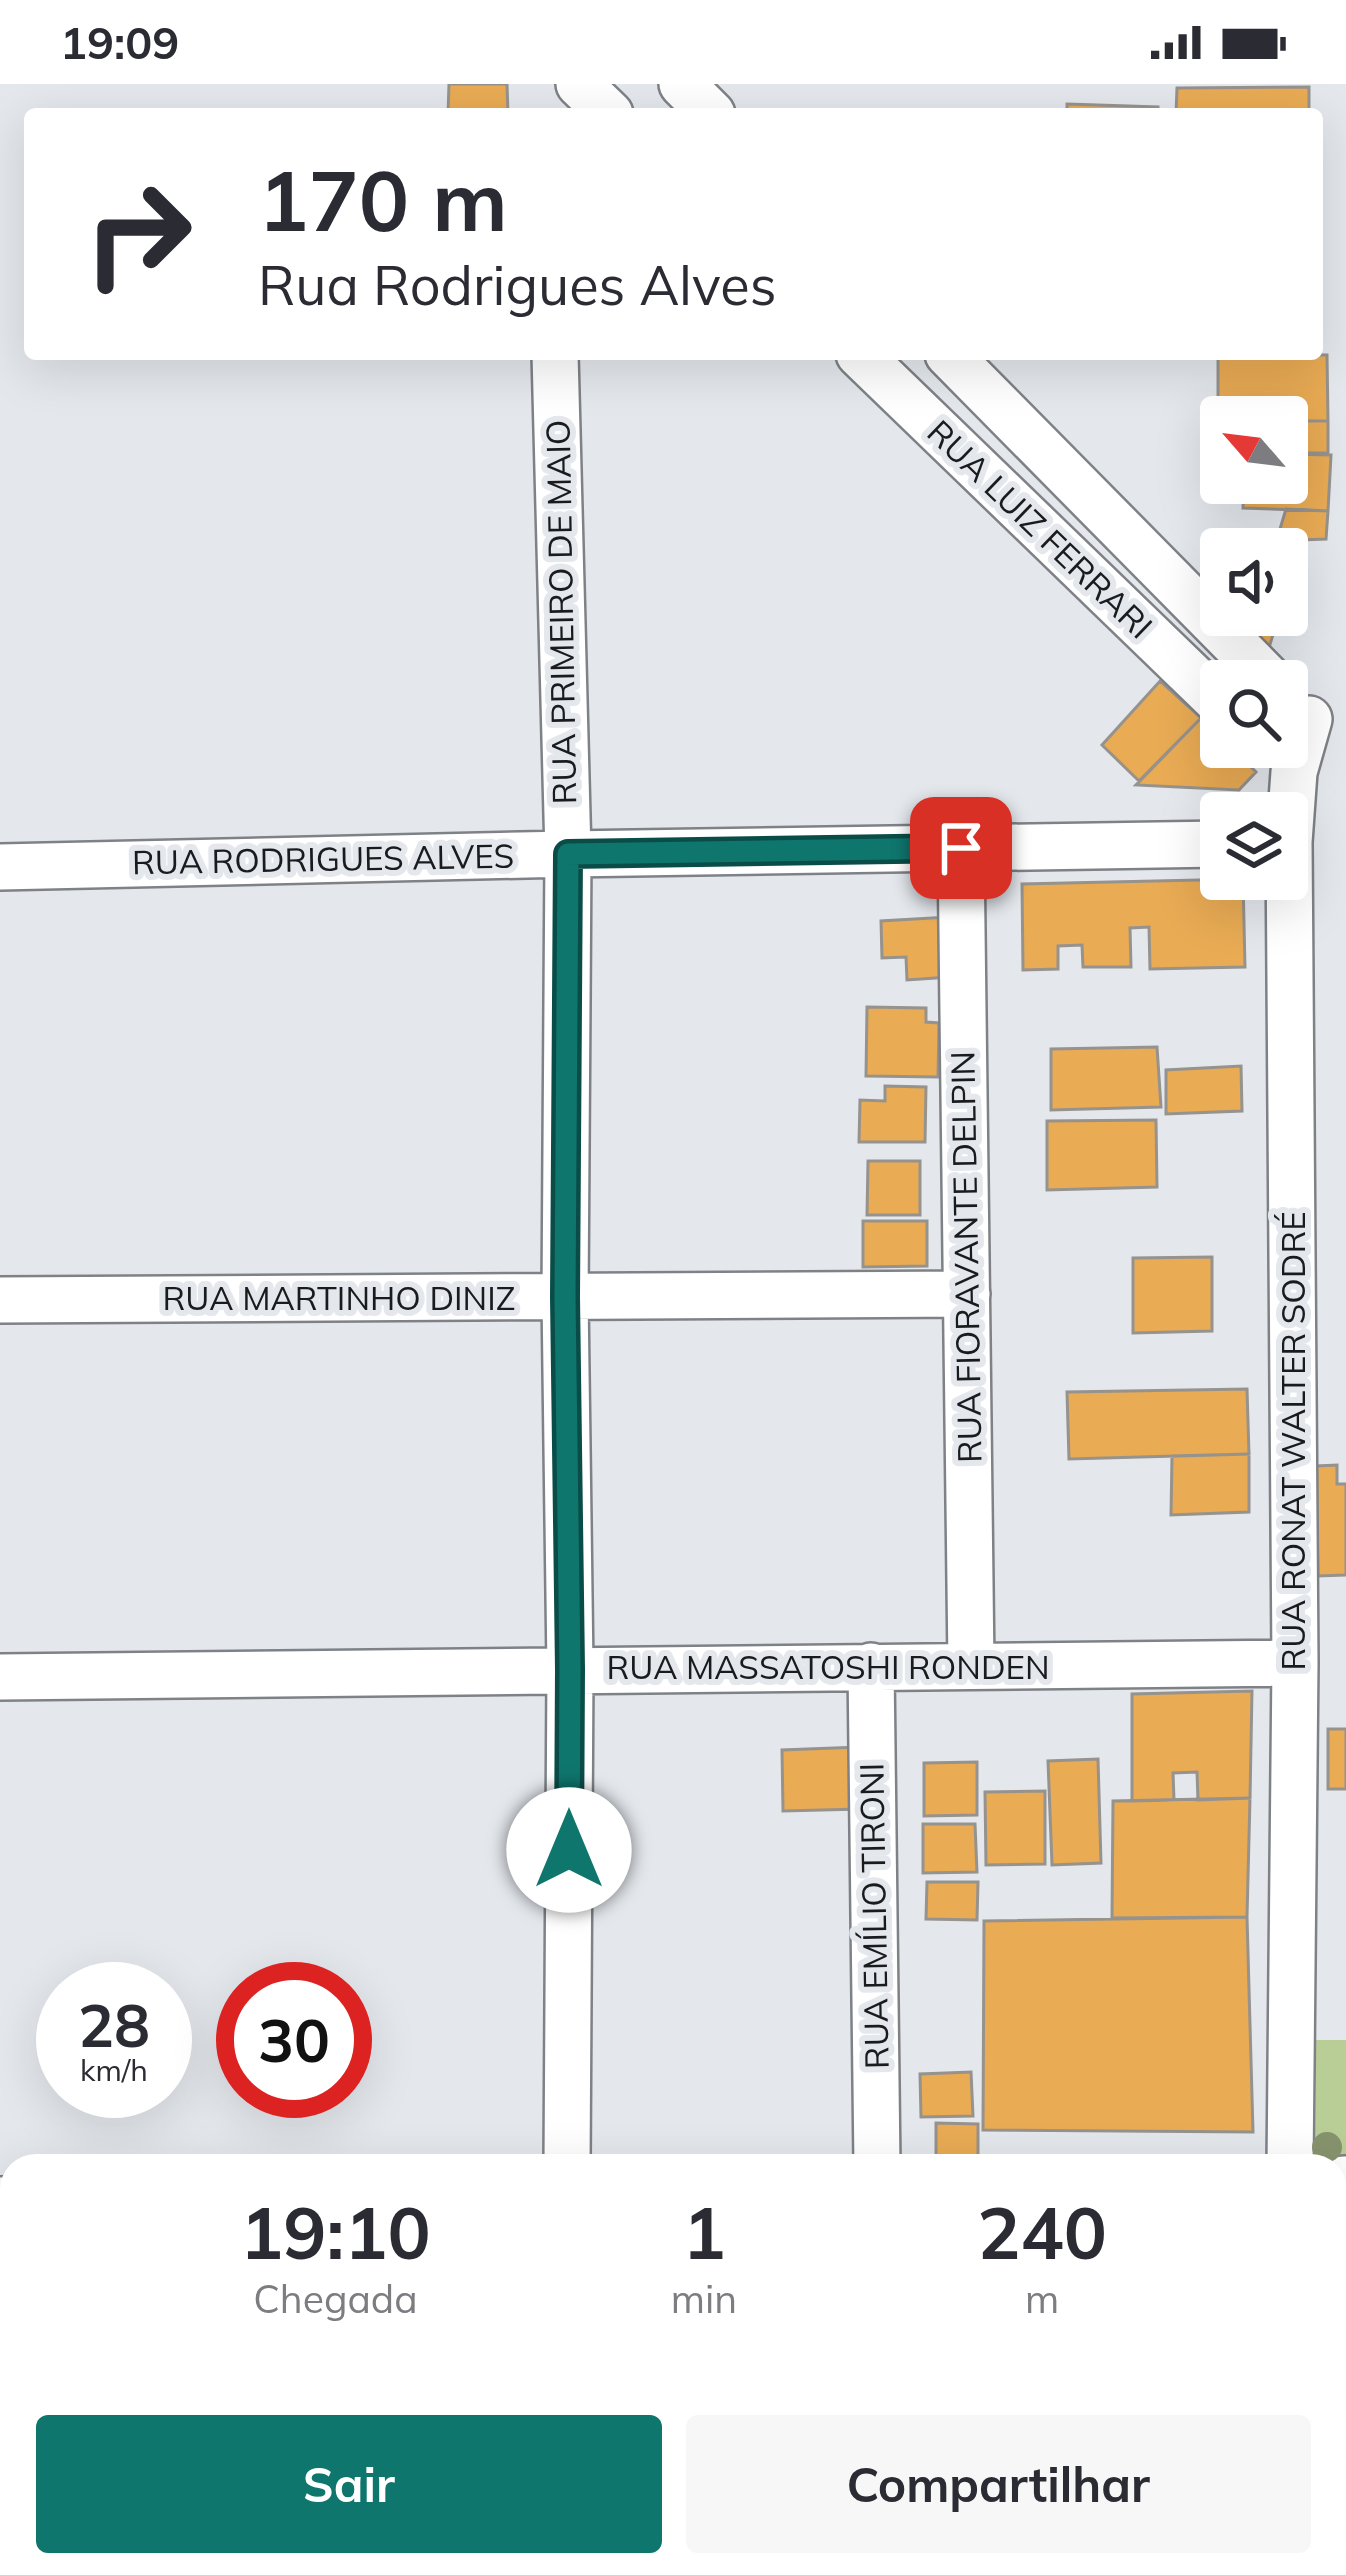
<!DOCTYPE html>
<html lang="pt">
<head>
<meta charset="utf-8">
<style>
	:root { --surface:#fff; --page:#f7f7f7; --text:#2b2b33; --muted:#7c7c81; --accent:#0f766e }
	body { margin:0; font-family:Mulish,sans-serif; background:var(--page); color:var(--text); height:100vh; display:flex; flex-direction:column; font-size:45px; white-space:nowrap }
	* { box-sizing:border-box; margin:0 }
	p { font-size:39px; color:var(--muted) }
	.icon { flex:none; width:66px; height:66px; fill:none; stroke:currentColor; stroke-width:2; stroke-linecap:round; stroke-linejoin:round }
	.map { position:relative; flex:1; overflow:hidden }
	.side { position:absolute; left:0px; top:2070px; width:1347px; height:423px; display:flex; flex-direction:column; background:var(--surface); border-radius:36px 36px 0 0; box-shadow:0 12px 48px #0002 }
	.side>* { flex:none }
	.top-card { position:absolute; left:24px; top:24px; width:1299px; height:252px; border-radius:12px; box-shadow:0 12px 48px #0002; background:#fff; color:var(--text); overflow:hidden }
	.needle { width:78px; rotate:298deg }
	.buttons { position:absolute; left:1200px; top:312px; display:grid; gap:24px }
	.buttons a { display:grid; place-items:center; width:108px; height:108px; border-radius:12px; background:var(--surface); box-shadow:0 12px 48px #0002; font-size:60px }
	.speed { position:absolute; left:36px; top:1878px; display:flex; gap:24px; font-size:60px; font-weight:700; text-align:center }
	.speed>* { display:grid; place-content:center; width:156px; height:156px; border-radius:50%; background:var(--surface); box-shadow:0 12px 48px #0002; line-height:1 }
	.speed small { font-size:30px; font-weight:400 }
	.speed .limit { border:18px solid #d22; background:#fff; color:#111 }
	.pin { position:absolute; display:grid; place-items:center; width:102px; height:102px; color:#fff; margin:-51px; border-radius:24px; box-shadow:0 6px 18px #0006 }
	.me { position:absolute; width:132px; margin:-66px; rotate:0deg; stroke-linejoin:round; filter:drop-shadow(0 0 9px #0008) }
	.turn { display:flex; align-items:center; gap:42px; height:252px; padding:0 36px; font-size:54px }
	.turn .icon { width:156px; height:156px; stroke-width:2.5 }
	.turn b { display:block; font-size:84px; line-height:102px }
	.eta { display:flex; justify-content:space-evenly; align-items:center; height:204px; text-align:center }
	.eta b { font-size:72px; font-weight:700; line-height:84px }
	.primary-button { display:flex; gap:24px; margin-top:auto; padding:24px 36px }
	.primary-button a { flex:1; height:138px; border-radius:12px; background:var(--accent); color:#fff; font-size:48px; font-weight:700; line-height:138px; text-align:center }
	.primary-button a+a { background:var(--page); color:var(--text) }
	.status { display:flex; justify-content:space-between; align-items:center; height:84px; padding:0 60px; background:var(--surface); direction:ltr }
	.status svg { height:33px; fill:currentColor }
	.map>svg:first-child { display:block }
	.built { fill:#d5dee9 }
	.green { fill:#b9cd96 }
	.building { fill:#e9ab54; stroke:#96928d; stroke-width:3 }
	.lines { fill:none; stroke-linecap:round; stroke-linejoin:round }
	.minor-casing { stroke:#7e8287; stroke-width:50 }
	.minor { stroke:#fff; stroke-width:45 }
	.tree { fill:#87936d }
	.route-casing { stroke:#0a4d48; stroke-width:30 }
	.route { stroke:#0f766e; stroke-width:21 }
	.labels { text-anchor:middle; stroke-width:12; stroke-linejoin:round; paint-order:stroke }
	.street-label { font-size:33px; fill:#191b1d; stroke:#e4e8ed }
</style>
</head>
<body>
<div class="status"><b>19:09</b><svg viewBox="0 0 49 12"><path d="M0 12V9h3v3zM5 12V6h3v6zM10 12V3h3v9zM15 12V0h3v12zM26 1h20v11H26zM47 4h2v5h-2z"/></svg></div>
<div class="map">
<svg width="1346" height="2491" viewBox="0 0 1346 2491">
	<rect width="100%" height="100%" fill="#e4e8ed"/>
	<path class="built" d="M603,2481H1283V2491H604Z"/>
	<path class="green" d="M1316,1956H1346V2083L1335,2082L1315,2071Z
		M1346,2162V2432L1335,2422V2166Z"/>
	<path class="building" d="M449,0H507L508,30H448Z
		M1309,3V30H1176L1177,4Z
		M1067,20L1158,23V30H1067Z
		M1218,270L1327,271L1328,337H1287V333H1221V337H1218Z
		M1287,337H1328V369H1287Z
		M1287,370L1331,371L1328,427L1243,424L1244,399H1287Z
		M1286,425L1328,427L1326,455L1301,456L1287,503V465H1274Z
		M1254,531H1279L1268,567L1249,550Z
		M1160,597L1201,634L1139,697L1102,661Z
		M1201,634L1221,653V663H1231L1256,688L1239,706L1136,701Z
		M1243,795L1245,883L1150,885L1149,843L1130,844L1131,883H1083L1082,861L1058,862V885L1023,886L1022,800Z
		M948,833L950,893L907,896L906,873L882,874L881,837Z
		M867,923L926,924V938L939,939L938,993L866,992Z
		M1157,963L1161,1023L1051,1026V965Z
		M1241,982L1242,1027L1166,1030V986Z
		M885,1002L926,1003L925,1058H859L860,1016L885,1017Z
		M1156,1036L1157,1103L1047,1106V1037Z
		M868,1077H920V1131H867Z
		M863,1137H927V1182L863,1183Z
		M1212,1173V1247L1133,1249V1174Z
		M1247,1305L1249,1370L1069,1375L1067,1308Z
		M1249,1370V1428L1171,1431L1172,1372Z
		M1337,1381V1400H1346V1491L1318,1492L1316,1382Z
		M1252,1607L1250,1714L1198,1716L1197,1688L1173,1689L1174,1716L1132,1717V1610Z
		M1328,1645H1346V1705H1328Z
		M859,1663L861,1725L783,1727L782,1666Z
		M1098,1675L1101,1779L1052,1781L1048,1677Z
		M977,1678V1731L924,1732V1679Z
		M1045,1707V1780L986,1781L985,1708Z
		M1250,1714L1247,1833L1112,1834L1113,1717Z
		M923,1740H975L977,1788L923,1789Z
		M927,1798H978L977,1836L926,1835Z
		M1247,1833L1253,2048L983,2046L984,1837Z
		M971,1988L973,2032L921,2033L920,1990Z
		M936,2039L978,2040V2078L936,2077Z
		M1096,2481H1165V2491H1097Z
		M1168,2481H1225V2489L1168,2490Z"/>
	<g class="lines">
		<g class="minor-casing">
			<path id="minor" d="M579,0L610,30
				M682,0L712,30
				M555,270L568,770L565,1213L570,1585L567,2082
				M859,270L1221,620
				M948,270L1271,597
				M961,764L971,1582
				M0,783L568,770L1221,760
				M0,1216L967,1210
				M871,1582L877,2082
				M0,1593L1295,1579
				M1290,2082L1295,1579L1289,758L1294,688L1309,635
				M1335,2096L1346,2095
				M0,2116H12
				M153,2481L154,2491
				M573,2481V2491
				M1292,2481V2491"/>
		</g>
		<use href="#minor" class="minor"/>
	</g>
	<circle class="tree" cx="1327" cy="2063" r="15"/>
	<g class="lines">
		<g class="route-casing">
			<path id="route" d="M569,1766L570,1585L565,1213L568,770L961,764"/>
		</g>
		<use href="#route" class="route"/>
	</g>
	<g class="labels">
		<g class="street-label">
			<text transform="translate(1040 445) rotate(44)" y="12">RUA LUIZ FERRARI</text>
			<text transform="translate(561 528) rotate(-91)" y="12">RUA PRIMEIRO DE MAIO</text>
			<text transform="translate(323 775) rotate(-1)" y="12">RUA RODRIGUES ALVES</text>
			<text transform="translate(966 1173) rotate(-91)" y="12">RUA FIORAVANTE DELPIN</text>
			<text x="339" y="1226">RUA MARTINHO DINIZ</text>
			<text transform="translate(1293 1357) rotate(-90)" y="12">RUA RONAT WALTER SODRÉ</text>
			<text x="828" y="1595">RUA MASSATOSHI RONDEN</text>
			<text transform="translate(874 1832) rotate(-91)" y="12">RUA EMÍLIO TIRONI</text>
		</g>
	</g>
</svg>
<div class="buttons">
<a><svg class="needle" viewBox="-14 -14 28 28"><path d="M0-13l5 13h-10z" fill="#e53935"/><path d="M0 13l5-13h-10z" fill="#7c7c81"/></svg></a>
<a><svg class="icon" aria-label="sound" viewBox="0 0 24 24"><path d="M4 9h4l5-4v14l-5-4H4zM17 9q2 3 0 6"/></svg></a>
<a><svg class="icon" aria-label="search" viewBox="0 0 24 24"><circle cx="10" cy="10" r="6"/><path d="M15 15l6 6"/></svg></a>
<a><svg class="icon" aria-label="layers" viewBox="0 0 24 24"><path d="M12 4l9 5-9 5-9-5zM3 14l9 5 9-5"/></svg></a>
</div>
<div class="speed"><div>28<small>km/h</small></div><div class="limit">30</div></div>
<div class="pin" style="left:961px;top:764px;background:#d93025"><svg class="icon" aria-label="arrive" viewBox="0 0 24 24"><path d="M6 21V4h12l-3 4 3 4H6"/></svg></div>
<svg class="me" style="left:569px;top:1766px" viewBox="-20 -20 40 40"><circle r="19" fill="#fff"/><path d="M0-13L10 11 0 6-10 11z" fill="#0f766e"/></svg>
<div class="top-card">
<div class="turn"><svg class="icon" aria-label="right" viewBox="0 0 24 24"><path d="M7 20v-9h11M14 6l5 5-5 5"/></svg><div><b>170 m</b>Rua Rodrigues Alves</div></div>
</div>
<section class="side">
<div class="eta">
<div><b>19:10</b><p>Chegada</p></div>
<div><b>1</b><p>min</p></div>
<div><b>240</b><p>m</p></div>
</div>
<div class="primary-button"><a>Sair</a><a>Compartilhar</a></div>
</section>
</div>
</body>
</html>
